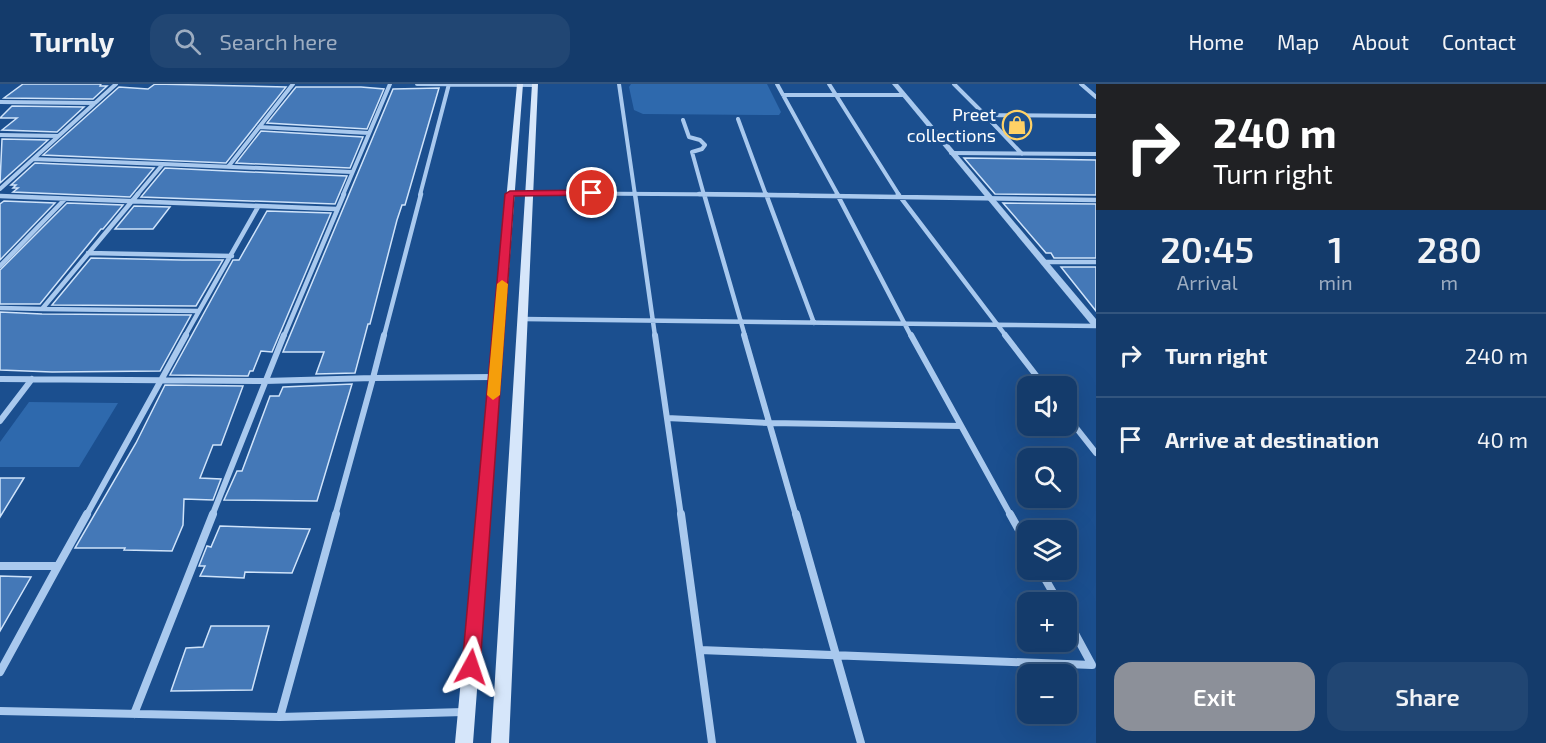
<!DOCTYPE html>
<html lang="en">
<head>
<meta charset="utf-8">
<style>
	:root { --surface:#143b6b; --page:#214673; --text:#f1f3f6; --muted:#9dadc1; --line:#33557e; --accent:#8c9099 }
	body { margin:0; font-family:"Exo 2",sans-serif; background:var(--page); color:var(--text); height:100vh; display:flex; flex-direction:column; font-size:22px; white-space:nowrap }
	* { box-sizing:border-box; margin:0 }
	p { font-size:20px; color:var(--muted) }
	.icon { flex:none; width:33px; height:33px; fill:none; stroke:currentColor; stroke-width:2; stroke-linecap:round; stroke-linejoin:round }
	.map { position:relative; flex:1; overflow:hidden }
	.details { display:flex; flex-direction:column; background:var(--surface); width:450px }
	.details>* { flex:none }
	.top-card { background:#202124; color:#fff; overflow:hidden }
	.buttons { position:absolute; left:1017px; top:292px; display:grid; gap:12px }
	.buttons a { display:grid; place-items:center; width:60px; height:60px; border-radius:12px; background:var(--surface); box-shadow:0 6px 24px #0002,0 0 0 2px var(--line); font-size:30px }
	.pin { position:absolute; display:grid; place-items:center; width:51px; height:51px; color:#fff; margin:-26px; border:3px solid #fff; border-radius:50%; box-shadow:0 2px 6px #0007 }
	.me { position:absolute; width:66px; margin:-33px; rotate:5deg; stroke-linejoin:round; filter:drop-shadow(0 0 4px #0008) }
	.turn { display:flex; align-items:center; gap:21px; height:126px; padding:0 18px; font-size:27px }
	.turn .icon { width:78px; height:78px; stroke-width:2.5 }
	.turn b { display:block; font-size:42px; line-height:51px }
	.eta { display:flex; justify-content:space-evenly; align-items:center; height:102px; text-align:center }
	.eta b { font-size:36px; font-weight:600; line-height:42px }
	.cta { display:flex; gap:12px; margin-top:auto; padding:12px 18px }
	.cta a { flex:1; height:69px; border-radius:18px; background:var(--accent); color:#fff; font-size:24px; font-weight:600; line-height:69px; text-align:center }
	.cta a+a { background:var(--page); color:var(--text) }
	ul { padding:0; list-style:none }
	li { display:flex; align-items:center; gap:18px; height:84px; padding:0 18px; border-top:2px solid var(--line) }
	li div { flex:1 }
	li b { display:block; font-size:22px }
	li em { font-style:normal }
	header { display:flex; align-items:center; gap:36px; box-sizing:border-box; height:84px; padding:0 30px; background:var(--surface); border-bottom:2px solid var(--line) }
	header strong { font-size:28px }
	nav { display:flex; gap:33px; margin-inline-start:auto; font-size:21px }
	.search { width:420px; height:54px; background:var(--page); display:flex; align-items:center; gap:15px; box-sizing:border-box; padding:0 21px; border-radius:18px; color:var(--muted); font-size:22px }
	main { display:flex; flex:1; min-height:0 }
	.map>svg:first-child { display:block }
	.green { fill:#2e69ad }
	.building { fill:#4478b7; stroke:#cfe3fa; stroke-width:1.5 }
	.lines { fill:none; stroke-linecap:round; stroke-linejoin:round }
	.minor-far3 { stroke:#a9c9ee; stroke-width:4 }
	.minor-far2 { stroke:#a9c9ee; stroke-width:4.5 }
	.minor-far1 { stroke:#a9c9ee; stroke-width:6 }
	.minor { stroke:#a9c9ee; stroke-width:8 }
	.tertiary { fill:#a9c9ee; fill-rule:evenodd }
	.secondary { fill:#d6e6fa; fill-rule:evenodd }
	.route { fill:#e11d48; stroke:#92132f; stroke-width:1.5 }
	.slow { fill:#f59e0b }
	.labels { text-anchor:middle; stroke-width:6; stroke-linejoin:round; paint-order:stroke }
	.far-poi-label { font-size:18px; fill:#fff; stroke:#1b4f8f; text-anchor:end }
</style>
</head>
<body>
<header>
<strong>Turnly</strong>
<div class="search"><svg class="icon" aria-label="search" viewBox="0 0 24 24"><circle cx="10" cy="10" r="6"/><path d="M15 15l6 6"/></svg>Search here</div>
<nav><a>Home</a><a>Map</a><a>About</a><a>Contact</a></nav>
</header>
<main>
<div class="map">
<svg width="1096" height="659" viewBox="0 0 1096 659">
	<rect width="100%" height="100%" fill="#1b4f8f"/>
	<path class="green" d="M631,0H767L781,28L779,31H770L643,30L634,26L629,3Z
		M29,318L118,319L79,383H0V358Z"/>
	<path class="building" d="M23,0H101L100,2H107L93,15L4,14Z
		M155,0L286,3L226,79L43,71L119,3L148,5Z
		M296,3H361L384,5L367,45L267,39Z
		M439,4L405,121H402L397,136L370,240H368L355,289L316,290L324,268H283L393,5Z
		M12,22L84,23L57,48L2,46L17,34H0Z
		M261,47L363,53L350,84L236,79Z
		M2,55L48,56L0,99Z
		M964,74L1096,76V111L995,110Z
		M35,79L154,84L130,113L13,108L18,104H13L16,101H11Z
		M165,84L228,87L347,92L335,120L141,113Z
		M4,117L55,119L0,176V120Z
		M67,119L123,121L103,145H101L40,220H0V186Z
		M1003,119L1096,120V174H1054L1051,169H1046Z
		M134,122L170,123L153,145H115Z
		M267,127L331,129L272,268L261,267L253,287H250L248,292L170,291L233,176H239Z
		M91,174L182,176H223L196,222L52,221Z
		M1061,183H1096V227Z
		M0,228L42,230L191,231L160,287L52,288L0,286Z
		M352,300L317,417L224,416L237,387H242L270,312H279L283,303Z
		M165,301L243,302L221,361H213L200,394L221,395L213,416L184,415L183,441L172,467L124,466L125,464H75L136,359Z
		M0,394H24L0,433Z
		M220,442L310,445L292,489L245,488L244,494L200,492L205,482H199L207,462L211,463Z
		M0,492L31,493L0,547Z
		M211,542H269L252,606L171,607L186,564L203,563Z"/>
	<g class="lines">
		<path class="minor-far3" d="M417,0L535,1
			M619,0L635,111
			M777,0L838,111
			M829,0L899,111
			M954,0L985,31L1096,32
			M1081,0L1096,13
			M783,11H904
			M0,18L95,19
			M985,31L1022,70
			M738,35L766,111
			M683,36L689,53L700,56L705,61L702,65L692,68L704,111
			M259,43L369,49
			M0,51L58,52
			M951,69L1096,70
			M33,75L163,80L137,111
			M163,80L352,88
			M228,83L293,0
			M0,105L116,0
			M510,109L798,111
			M343,111L390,0
			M420,111L449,0"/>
		<path class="minor-far2" d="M635,110L655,252
			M699,110L1096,116
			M704,110L745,252
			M766,110L814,239
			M837,110L911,252
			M898,110L1006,252
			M0,112L336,125
			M88,169L232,172
			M1044,178H1096
			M0,182L65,115
			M0,224L42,225L138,110
			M42,225L199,227L258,123
			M523,235L1096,242
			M185,252L199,227
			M284,252L344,110
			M384,252L421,110"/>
		<path class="minor-far1" d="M384,251L373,294L495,293
			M655,251L681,432
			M744,251L796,432
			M911,251L1011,432
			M1005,251L1045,303
			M0,295L265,297L373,294L335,432
			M1066,331L1096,369
			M667,334L769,339L961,342
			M0,337L32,295
			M86,432L186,251
			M212,432L284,251"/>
		<path class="minor" d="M681,430L712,659
			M796,430L861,659
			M1010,430L1028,462
			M0,482H58L87,430
			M1040,486L1059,519
			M700,566L1092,581L1066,533
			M0,588L58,482
			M0,627L280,633L464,628
			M134,630L213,430
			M280,633L336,430"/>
		<path class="tertiary" d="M892,0H898L1096,235V244L1093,243Z"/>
		<path class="secondary" d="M517,0H523L473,659H455Z
			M532,0H538L509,659H491Z"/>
	</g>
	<path class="route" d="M592,106L596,107V111L514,112L480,583L478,590L471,593L465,590L462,583L505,110L510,107Z"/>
	<path class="slow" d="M502,196L508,200L500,311L493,316L487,311L497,200Z"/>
	<defs>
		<g id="shop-ring" transform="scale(1.5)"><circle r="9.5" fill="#1b4f8f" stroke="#ffd166" stroke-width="1.5"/><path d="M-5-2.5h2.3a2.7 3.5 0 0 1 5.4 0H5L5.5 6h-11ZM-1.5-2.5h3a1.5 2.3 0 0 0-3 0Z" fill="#ffd166"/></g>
	</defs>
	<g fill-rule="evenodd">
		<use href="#shop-ring" x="1017" y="41"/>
	</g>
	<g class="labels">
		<g class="far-poi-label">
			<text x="996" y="37">Preet<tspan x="996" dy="21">collections</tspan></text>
		</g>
	</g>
</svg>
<div class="buttons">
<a><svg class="icon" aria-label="sound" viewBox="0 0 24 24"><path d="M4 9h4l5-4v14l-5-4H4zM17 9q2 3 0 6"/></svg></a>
<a><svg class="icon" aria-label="search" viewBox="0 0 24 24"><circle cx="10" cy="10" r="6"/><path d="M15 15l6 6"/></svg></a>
<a><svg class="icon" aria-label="layers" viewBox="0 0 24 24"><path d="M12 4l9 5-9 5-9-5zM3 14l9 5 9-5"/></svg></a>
<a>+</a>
<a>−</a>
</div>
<div class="pin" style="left:592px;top:109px;background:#d93025"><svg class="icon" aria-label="arrive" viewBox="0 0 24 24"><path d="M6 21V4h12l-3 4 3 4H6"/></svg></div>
<svg class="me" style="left:471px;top:583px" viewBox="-20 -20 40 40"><path d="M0-17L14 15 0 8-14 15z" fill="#e11d48" stroke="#fff" stroke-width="4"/></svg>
</div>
<section class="details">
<div class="top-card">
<div class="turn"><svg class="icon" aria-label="right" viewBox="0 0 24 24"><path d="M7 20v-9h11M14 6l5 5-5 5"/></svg><div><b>240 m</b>Turn right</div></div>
</div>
<div class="eta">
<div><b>20:45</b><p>Arrival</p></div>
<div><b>1</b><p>min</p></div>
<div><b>280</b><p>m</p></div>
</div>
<ul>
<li><svg class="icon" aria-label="right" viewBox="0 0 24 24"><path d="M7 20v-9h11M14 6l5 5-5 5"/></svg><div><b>Turn right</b></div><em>240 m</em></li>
<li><svg class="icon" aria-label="arrive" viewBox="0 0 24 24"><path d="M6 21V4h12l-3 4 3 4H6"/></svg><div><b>Arrive at destination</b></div><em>40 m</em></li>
</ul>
<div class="cta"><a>Exit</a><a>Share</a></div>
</section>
</main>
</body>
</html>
